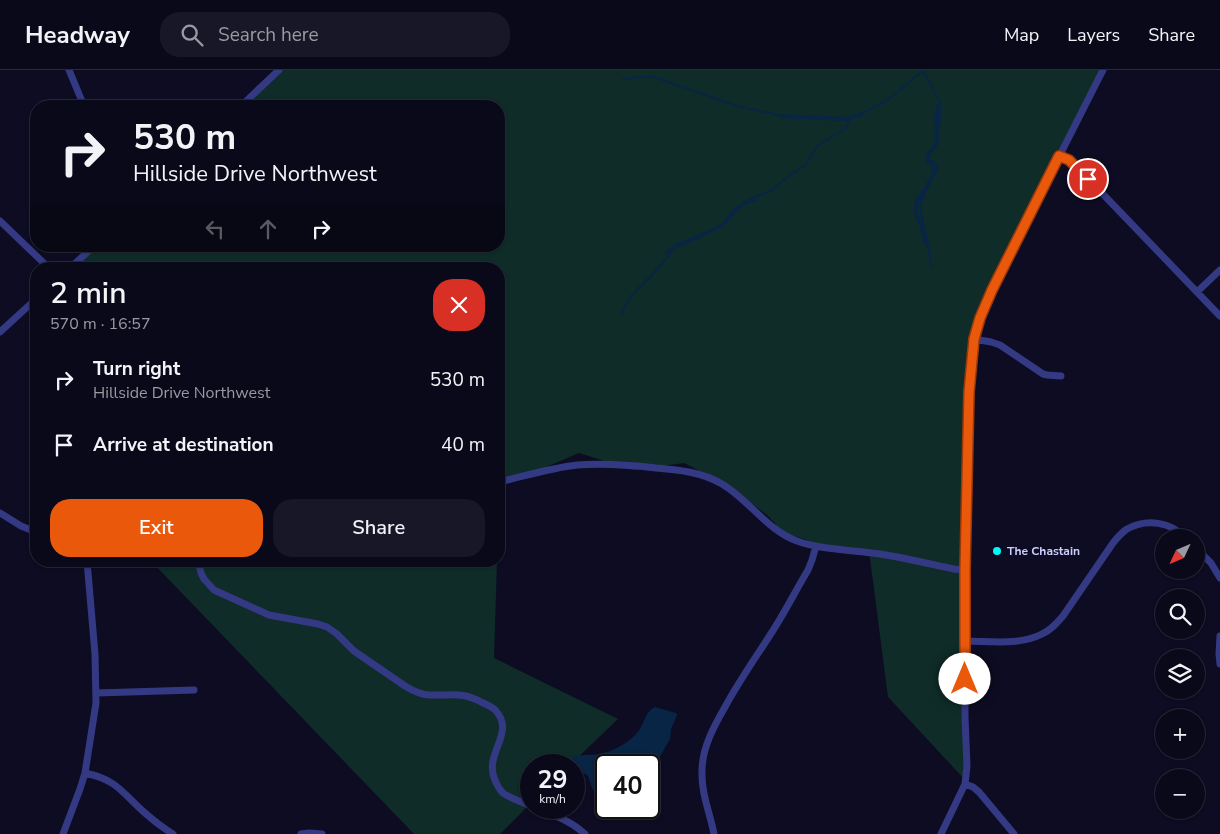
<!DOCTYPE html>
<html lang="en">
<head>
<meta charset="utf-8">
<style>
	:root { --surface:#0a091a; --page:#181727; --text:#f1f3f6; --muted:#999aa2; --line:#2a2a39; --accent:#ea580c }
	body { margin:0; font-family:"Nunito Sans",sans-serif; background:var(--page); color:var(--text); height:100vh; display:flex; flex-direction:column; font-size:19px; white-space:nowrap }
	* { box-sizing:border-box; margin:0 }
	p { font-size:16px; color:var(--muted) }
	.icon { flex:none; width:28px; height:28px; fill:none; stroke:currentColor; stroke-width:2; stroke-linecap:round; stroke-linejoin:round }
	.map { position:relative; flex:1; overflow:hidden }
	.drawer { position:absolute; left:30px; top:192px; width:475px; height:305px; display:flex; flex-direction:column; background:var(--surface); border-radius:20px; box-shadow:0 1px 4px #0004,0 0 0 1px var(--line) }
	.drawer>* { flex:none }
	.top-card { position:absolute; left:30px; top:30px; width:475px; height:152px; border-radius:20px; box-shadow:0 1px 4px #0004,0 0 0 1px var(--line); background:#0a091a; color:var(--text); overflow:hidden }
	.needle { width:32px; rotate:226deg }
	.buttons { position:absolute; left:1155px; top:459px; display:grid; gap:10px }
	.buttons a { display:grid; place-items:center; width:50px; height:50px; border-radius:50%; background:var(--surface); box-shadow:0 1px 4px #0004,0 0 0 1px var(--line); font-size:25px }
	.speed { position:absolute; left:520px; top:684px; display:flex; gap:10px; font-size:25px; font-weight:700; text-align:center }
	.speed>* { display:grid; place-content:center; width:65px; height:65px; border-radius:50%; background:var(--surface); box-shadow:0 1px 4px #0004,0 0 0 1px var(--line); line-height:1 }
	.speed small { font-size:12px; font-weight:400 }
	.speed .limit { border:2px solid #111; border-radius:8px; background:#fff; color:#111 }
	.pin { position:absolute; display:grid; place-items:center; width:42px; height:42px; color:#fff; margin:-21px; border:2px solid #fff; border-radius:50%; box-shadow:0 1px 5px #0007 }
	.me { position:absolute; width:55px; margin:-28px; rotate:0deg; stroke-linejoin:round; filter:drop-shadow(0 0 4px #0008) }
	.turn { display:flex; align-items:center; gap:18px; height:105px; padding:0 20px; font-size:22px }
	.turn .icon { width:65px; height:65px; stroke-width:2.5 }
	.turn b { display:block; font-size:35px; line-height:42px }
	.lanes { display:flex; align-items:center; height:48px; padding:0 20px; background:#0003; justify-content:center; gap:25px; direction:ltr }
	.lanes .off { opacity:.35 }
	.round { display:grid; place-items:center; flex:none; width:52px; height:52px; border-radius:20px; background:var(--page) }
	.overview { display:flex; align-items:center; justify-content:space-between; height:85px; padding:0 20px }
	h1 { font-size:30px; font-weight:600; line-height:38px }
	.primary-button { display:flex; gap:10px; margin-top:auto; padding:10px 20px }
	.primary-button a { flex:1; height:58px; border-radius:20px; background:var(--accent); color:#fff; font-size:20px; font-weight:600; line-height:58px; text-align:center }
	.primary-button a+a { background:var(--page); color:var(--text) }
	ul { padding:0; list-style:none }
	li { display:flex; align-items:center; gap:15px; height:65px; padding:0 20px }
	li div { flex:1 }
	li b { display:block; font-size:19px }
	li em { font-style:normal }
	header { display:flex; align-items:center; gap:30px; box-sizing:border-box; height:70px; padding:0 25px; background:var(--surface); border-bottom:1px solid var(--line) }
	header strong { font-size:24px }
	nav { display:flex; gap:28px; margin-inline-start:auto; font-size:18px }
	.search { width:350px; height:45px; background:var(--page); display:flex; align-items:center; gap:12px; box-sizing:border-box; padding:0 18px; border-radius:20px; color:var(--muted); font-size:19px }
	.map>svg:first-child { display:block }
	.green { fill:#0f2c28 }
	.water { fill:#082545 }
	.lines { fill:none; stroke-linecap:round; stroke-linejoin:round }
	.stream { stroke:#082545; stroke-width:2 }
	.minor { stroke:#343984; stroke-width:7 }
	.route-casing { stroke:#983908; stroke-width:12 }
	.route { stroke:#ea580c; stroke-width:9 }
	.poi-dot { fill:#00f8f6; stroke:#0d0c22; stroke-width:2 }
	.labels { text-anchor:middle; stroke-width:4; stroke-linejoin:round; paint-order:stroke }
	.poi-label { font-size:12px; font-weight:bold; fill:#cdcdff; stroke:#0d0c22; text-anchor:start }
</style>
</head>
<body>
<header>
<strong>Headway</strong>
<div class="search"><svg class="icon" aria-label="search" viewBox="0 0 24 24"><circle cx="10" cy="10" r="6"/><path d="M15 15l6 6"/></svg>Search here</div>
<nav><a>Map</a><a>Layers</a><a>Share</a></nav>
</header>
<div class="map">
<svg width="1220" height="764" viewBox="0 0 1220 764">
	<rect width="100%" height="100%" fill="#0d0c22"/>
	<path class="green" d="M281,0H1106L990,224L978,268L966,332V711L888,627L869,481L815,473L783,462L767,445L727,415L684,393L633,400L579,383L511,412L499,413V199H72L96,176H499V36H245Z
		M151,491H497L494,588L618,649L570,695H531V733L500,764H414Z"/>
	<path class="water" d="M937,34H941L938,69L936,75L927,86L928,91L934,94L936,98L934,107L927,121L919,132L917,143L922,153L927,176H925L919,154L914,144L915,129L924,118L931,105L932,97L925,91L926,84L934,74L935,63L934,47Z
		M861,42L863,46L845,51L780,48L781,44L847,47Z
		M758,128L759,131L740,136L727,148L724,156L673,177L666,185L664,183L674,174L693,167L723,153C725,146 736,135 743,133C748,131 753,131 758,128Z
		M655,637L676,643L677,645L671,659L670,669L658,690L643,695H606V719L595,722L592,718L588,706L574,697V695L570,694C571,690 570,689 573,687C576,684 581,686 585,685C596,685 605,683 615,679C625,674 634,668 640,659C645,651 645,642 655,637Z"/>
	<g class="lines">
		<path class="stream" d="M923,0L940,33V36
			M623,9L651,6L737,36L782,46
			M861,44L889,29L924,0
			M939,56L940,52V41
			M934,105L937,101L938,96L935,92L930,91L928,89C931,78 939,79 938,65
			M924,125C917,138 923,150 926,164C928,175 930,186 931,196
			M724,154L746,131L772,120L785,109L806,94L817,76L846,58L849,49
			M621,245L631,226L653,204L675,178L704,165L716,159"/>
		<path class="minor" d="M69,0L84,36
			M241,36L279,0
			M1059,86L1069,90L1075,95L1220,246
			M0,151L50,199
			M69,199L94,176
			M1197,222L1220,200
			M0,262L36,229
			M974,269L991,272L1000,275L1043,304L1047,305L1061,306
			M499,412C525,406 550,398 577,395C603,393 630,395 656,398C679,400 702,402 722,414C749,430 767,460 797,471C821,480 854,480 880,484C905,488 930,494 954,499L965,500
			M0,443L21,456L36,462
			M1196,478L1211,493L1220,508
			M198,491L201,503L204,509L214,520L269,545L318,554L327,557L337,564L354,581L405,616C413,621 421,625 430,625C453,626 461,621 483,633C487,635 493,637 496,641C516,663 483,684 495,710C497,715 499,719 503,723C511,729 522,732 531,736
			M1220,566L1219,584L1220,594
			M965,571C990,571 1019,576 1042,564C1051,560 1057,553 1063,546L1113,473C1117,468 1121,463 1127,459C1147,448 1171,452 1186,468
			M96,623L194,620
			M85,703C118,710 122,723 145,743C154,751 163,758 173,764
			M965,714L973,717L979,722L1014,764
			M536,738C554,745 571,751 585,764
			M63,764L80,719L85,703L96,633L95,584L87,491
			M301,764L309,763L322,764
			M714,764C710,743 701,723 702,701C702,678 714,656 725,637C739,611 756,587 772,562C785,542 796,520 808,500L812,490L816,476
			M941,764L965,714L967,696L965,647V571L969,322L974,269L980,248L992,219L1103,0"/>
	</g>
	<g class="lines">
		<g class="route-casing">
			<path id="route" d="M965,609V500L969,322L974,269L980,248L992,220L1059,86L1069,90L1088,109"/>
		</g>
		<use href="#route" class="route"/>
	</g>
	<circle class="poi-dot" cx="997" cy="481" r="5"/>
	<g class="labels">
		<g class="poi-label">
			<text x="1007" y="485">The Chastain</text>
		</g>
	</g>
</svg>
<div class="buttons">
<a><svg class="needle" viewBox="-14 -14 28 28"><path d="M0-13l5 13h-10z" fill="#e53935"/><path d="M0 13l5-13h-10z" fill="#999aa2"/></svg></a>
<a><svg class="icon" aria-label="search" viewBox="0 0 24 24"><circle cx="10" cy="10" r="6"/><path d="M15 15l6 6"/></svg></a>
<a><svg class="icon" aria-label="layers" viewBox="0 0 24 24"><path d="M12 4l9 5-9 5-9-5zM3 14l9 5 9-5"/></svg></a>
<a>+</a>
<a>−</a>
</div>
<div class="speed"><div>29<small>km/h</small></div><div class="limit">40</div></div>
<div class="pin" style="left:1088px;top:109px;background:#d93025"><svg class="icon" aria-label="arrive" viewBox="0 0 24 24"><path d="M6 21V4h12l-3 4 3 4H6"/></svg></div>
<svg class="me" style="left:965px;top:609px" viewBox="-20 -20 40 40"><circle r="19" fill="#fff"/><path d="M0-13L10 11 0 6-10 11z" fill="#ea580c"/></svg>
<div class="top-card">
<div class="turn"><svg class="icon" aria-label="right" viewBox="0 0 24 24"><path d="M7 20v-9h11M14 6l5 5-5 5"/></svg><div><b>530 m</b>Hillside Drive Northwest</div></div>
<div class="lanes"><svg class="icon off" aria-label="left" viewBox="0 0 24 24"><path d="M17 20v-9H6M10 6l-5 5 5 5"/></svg><svg class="icon off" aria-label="ahead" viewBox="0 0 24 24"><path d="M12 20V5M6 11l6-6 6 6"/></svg><svg class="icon" aria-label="right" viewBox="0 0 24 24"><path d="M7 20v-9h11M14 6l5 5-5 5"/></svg></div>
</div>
<section class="drawer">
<div class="overview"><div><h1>2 min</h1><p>570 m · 16:57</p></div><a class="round" style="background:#d93025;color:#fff"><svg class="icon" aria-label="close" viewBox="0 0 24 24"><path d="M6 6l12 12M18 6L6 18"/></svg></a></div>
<ul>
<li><svg class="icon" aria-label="right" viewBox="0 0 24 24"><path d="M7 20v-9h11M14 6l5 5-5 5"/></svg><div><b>Turn right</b><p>Hillside Drive Northwest</p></div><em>530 m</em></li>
<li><svg class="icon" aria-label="arrive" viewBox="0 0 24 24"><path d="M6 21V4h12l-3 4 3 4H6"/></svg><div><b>Arrive at destination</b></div><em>40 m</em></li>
</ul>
<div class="primary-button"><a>Exit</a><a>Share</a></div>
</section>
</div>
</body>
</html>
